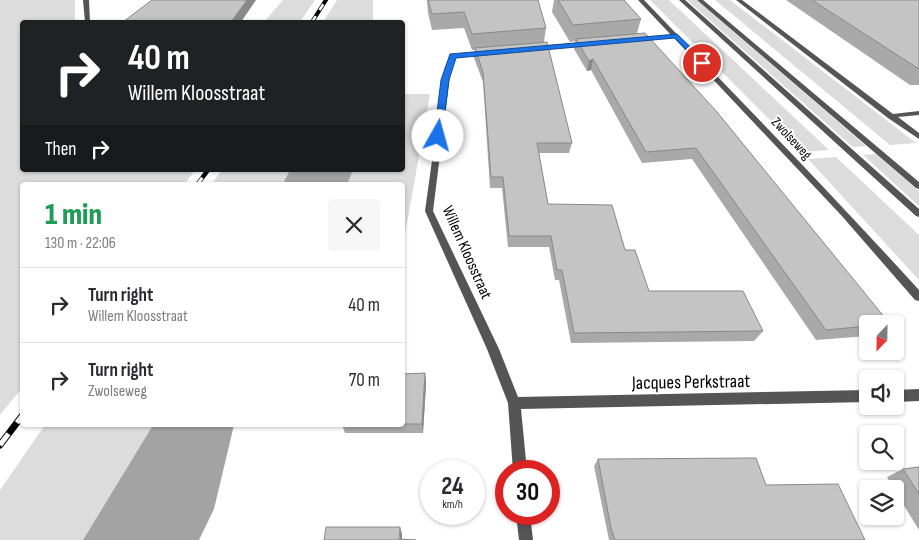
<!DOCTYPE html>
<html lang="en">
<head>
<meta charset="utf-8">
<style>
	:root { --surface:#fff; --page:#f7f7f7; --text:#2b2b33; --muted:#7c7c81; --line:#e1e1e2 }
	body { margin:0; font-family:"Sofia Sans Condensed",sans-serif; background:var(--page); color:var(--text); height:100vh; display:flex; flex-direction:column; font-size:19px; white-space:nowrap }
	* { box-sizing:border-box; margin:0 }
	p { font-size:16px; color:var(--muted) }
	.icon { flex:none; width:28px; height:28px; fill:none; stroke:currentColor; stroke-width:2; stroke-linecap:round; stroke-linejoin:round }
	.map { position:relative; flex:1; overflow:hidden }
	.panel { position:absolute; left:20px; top:182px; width:385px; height:245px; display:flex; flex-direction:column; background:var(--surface); border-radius:5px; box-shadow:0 1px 4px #0004 }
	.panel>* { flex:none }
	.guide { position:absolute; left:20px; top:20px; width:385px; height:152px; border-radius:5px; box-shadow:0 1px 4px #0004; background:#202124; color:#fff; overflow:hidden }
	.needle { width:32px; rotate:202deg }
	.fabs { position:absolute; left:859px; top:315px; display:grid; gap:10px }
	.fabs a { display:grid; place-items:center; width:45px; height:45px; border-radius:5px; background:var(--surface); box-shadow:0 1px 4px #0004; font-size:25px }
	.speed { position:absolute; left:420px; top:460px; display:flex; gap:10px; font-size:25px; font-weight:700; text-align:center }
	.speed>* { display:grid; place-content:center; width:65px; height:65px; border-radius:50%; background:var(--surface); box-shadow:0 1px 4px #0004; line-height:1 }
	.speed small { font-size:12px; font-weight:400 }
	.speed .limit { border:8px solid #d22; background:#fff; color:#111 }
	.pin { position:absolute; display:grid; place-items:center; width:42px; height:42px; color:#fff; margin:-21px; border:2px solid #fff; border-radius:50%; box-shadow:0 1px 5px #0007 }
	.me { position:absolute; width:55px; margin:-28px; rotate:7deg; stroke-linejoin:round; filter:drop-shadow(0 0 4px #0008) }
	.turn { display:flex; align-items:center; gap:18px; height:105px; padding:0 25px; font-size:22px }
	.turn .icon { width:65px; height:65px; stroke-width:2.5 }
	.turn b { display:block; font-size:35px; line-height:42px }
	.then { display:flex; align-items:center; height:48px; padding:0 25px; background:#0003; gap:10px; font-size:19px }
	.round { display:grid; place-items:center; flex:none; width:52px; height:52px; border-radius:5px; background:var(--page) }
	.summary { display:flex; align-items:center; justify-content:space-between; height:85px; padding:0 25px }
	h1 { font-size:30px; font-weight:800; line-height:38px; color:#1e9e55 }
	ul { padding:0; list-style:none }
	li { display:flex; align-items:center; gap:15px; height:75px; padding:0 25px; border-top:1px solid var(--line) }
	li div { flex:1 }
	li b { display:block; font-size:19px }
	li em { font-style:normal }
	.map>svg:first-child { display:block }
	.green { fill:#dcdcdc }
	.water { fill:#a3a3a3 }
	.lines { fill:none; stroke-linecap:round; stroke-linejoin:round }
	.minor { fill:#555; fill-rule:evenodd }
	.tertiary { fill:#555; fill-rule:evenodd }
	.rail-far2-casing { stroke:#000; stroke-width:4 }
	.rail-far1-casing { stroke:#000; stroke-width:4.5 }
	.rail-casing { stroke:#000; stroke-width:7 }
	.rail-far2 { stroke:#fff; stroke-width:2.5; stroke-dasharray:7; stroke-linecap:butt }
	.rail-far1 { stroke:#fff; stroke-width:3; stroke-dasharray:9; stroke-linecap:butt }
	.rail { stroke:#fff; stroke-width:5; stroke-dasharray:14; stroke-linecap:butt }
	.wall { fill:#a9a9a9 }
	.shaded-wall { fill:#898989 }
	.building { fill:#c4c4c4; stroke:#898989 }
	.route { fill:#1a73e8; stroke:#114b97 }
	.labels { text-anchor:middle; stroke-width:4; stroke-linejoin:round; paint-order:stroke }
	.far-street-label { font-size:14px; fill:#000; stroke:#fff }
	.street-label { font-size:16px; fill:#000; stroke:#fff }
	.near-street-label { font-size:19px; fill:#000; stroke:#fff }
</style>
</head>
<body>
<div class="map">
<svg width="919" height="540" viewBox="0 0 919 540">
	<rect width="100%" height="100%" fill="#fff"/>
	<path class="green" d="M0,0H75V22H22V170H195L184,185H22V388L0,415Z
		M283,0H315L300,22H264Z
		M337,0H373V22H323Z
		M650,0H669L829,150L802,152Z
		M687,0H697L866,146L853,147Z
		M715,0H730L916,143L890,145Z
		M403,94H430L403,246L402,185H347L353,170H402Z
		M876,154L919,191V206L863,155Z
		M836,157L919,235V280L808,159Z
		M222,170H290L282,185H211Z
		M45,425H153L83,540H0V490Z"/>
	<path class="water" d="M290,170H353L347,185H282Z
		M153,425H234L214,509L199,540H83Z"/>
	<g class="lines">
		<path class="minor" d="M83,0H89L90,22H85Z
			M638,0H644C735,95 829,191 919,290V301L915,300L841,215L674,38L636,40L635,39L638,37L671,35Z
			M736,0H742L893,114L919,111V115L898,117L919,133V139L888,118Z
			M586,42L588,43V45L536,50L533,48L536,46Z
			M486,51L488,52V54L455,58L451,67L433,211L499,349L518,397L868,390V402L521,409L527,471H513L508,403L487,349L425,211L445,67L451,55Z
			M919,389V401L895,402V390Z
			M516,514H530L533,540H519Z"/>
		<path class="tertiary" d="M679,0H685L919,209V217L916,216Z
			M697,0H703L919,182V189L916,188Z"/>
		<g class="rail-far2-casing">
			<path id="rail-far2" d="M312,22L326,0"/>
		</g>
		<g class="rail-far1-casing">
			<path id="rail-far1" d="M197,185L208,170"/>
		</g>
		<g class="rail-casing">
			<path id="rail" d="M0,445L22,416"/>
		</g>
		<use href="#rail-far2" class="rail-far2"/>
		<use href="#rail-far1" class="rail-far1"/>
		<use href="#rail" class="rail"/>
	</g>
	<path class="wall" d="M427,0H538L546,28L544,42L572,143L569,153H539L548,204L625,250L649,291L763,331L754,341L571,343L559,280H555L549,247H508L502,188H490L483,82L474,58L475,50H472L464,28L432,30L428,13Z
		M554,0H624L641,19L637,33L868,324V336L816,340L692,159L642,163L591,70L587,71L574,49L575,41L570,42L552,12Z
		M786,0H919V85H910Z
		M425,373L426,384L423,433H345L342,425H402V374Z
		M598,459L766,485L865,540H609L594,466Z
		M919,467V530L895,491V489H894L887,477L903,469Z"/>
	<path class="shaded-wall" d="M247,0H256L241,22H231Z
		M593,59L591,70L587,71L589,61Z
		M425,373L426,384L423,433L422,424Z
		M400,527L402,534V540H400Z"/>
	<path class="building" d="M152,0H247L231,22H123Z
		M428,0H538L546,28L472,34L464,12L432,14Z
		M558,0H624L641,19L573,25Z
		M812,0H919V69Z
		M645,33L717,112L890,324H868V326L826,330L696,148L646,152L593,59L589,61L576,39Z
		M547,42L572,143H537L548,204L612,205L625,250H635L649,291H743L763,331L574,333L562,270H557L551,236H509L503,177H491L483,72L475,48Z
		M425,373L422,424H402V374Z
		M756,458L766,485L838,484L865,540H615L611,528L598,459Z
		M919,467V494L903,469Z
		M326,527H400L399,539L416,540H324Z"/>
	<path class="route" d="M677,34L705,61V64H699L675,38L456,58L449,80L442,136L438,138L434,136L441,80L450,54Z"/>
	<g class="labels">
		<g class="far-street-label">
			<text transform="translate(792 138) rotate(47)" y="5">Zwolseweg</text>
		</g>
		<g class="street-label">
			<text transform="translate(468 252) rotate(66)" y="6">Willem Kloosstraat</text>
		</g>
		<g class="near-street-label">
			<text transform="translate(691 381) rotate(-1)" y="7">Jacques Perkstraat</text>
		</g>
	</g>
</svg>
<div class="fabs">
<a><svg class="needle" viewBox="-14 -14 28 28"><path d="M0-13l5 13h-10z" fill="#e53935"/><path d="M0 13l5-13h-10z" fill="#7c7c81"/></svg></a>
<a><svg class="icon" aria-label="sound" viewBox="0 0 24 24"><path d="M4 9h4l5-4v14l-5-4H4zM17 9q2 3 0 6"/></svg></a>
<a><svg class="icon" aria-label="search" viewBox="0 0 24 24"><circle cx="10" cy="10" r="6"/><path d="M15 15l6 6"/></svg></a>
<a><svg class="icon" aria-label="layers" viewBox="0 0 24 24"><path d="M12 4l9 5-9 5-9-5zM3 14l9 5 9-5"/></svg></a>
</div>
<div class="speed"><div>24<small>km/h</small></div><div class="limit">30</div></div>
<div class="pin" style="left:702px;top:63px;background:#d93025"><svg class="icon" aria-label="arrive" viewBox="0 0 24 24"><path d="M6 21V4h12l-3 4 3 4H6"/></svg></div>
<svg class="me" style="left:438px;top:136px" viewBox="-20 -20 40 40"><circle r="19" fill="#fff"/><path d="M0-13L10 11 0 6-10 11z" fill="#1a73e8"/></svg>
<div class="guide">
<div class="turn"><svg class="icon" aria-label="right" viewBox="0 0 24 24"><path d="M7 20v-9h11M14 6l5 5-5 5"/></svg><div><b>40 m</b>Willem Kloosstraat</div></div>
<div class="then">Then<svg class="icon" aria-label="right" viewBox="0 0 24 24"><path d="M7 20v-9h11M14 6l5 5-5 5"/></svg></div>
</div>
<section class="panel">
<div class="summary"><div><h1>1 min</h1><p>130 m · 22:06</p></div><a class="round"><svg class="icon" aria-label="close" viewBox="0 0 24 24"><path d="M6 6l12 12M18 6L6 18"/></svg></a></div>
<ul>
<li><svg class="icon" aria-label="right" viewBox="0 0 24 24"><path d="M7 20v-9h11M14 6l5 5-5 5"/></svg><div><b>Turn right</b><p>Willem Kloosstraat</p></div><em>40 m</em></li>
<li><svg class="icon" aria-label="right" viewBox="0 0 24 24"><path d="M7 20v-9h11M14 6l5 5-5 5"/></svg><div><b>Turn right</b><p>Zwolseweg</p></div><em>70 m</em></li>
</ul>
</section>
</div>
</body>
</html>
